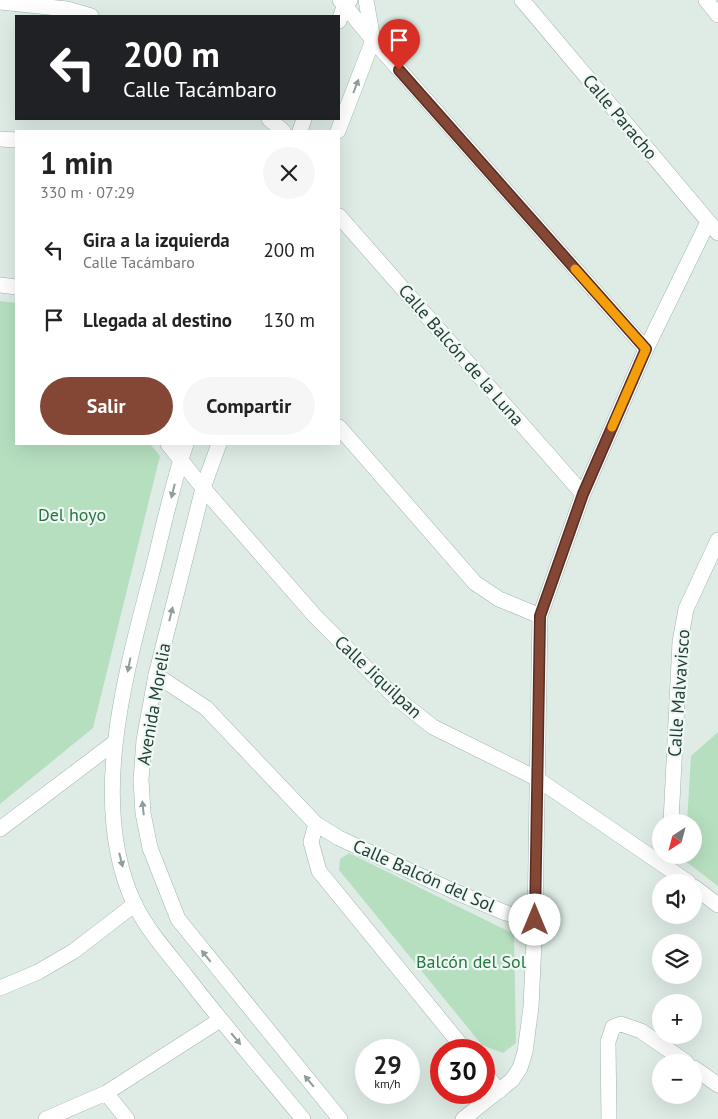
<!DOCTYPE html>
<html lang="es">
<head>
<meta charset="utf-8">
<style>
	:root { --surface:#fff; --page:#f6f6f6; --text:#222; --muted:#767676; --accent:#844635 }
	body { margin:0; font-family:"PT Sans",sans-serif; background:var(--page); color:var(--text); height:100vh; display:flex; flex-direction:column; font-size:19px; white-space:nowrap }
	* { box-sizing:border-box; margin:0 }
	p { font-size:16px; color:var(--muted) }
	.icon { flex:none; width:28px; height:28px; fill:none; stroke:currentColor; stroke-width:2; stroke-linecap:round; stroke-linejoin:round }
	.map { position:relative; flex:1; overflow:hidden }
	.details { position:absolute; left:15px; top:130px; width:325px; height:315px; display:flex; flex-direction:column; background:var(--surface); border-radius:0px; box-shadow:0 5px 20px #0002 }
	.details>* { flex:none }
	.banner { position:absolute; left:15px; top:15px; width:325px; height:105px; border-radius:0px; box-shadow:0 5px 20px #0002; background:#202124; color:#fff; overflow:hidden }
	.needle { width:32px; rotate:216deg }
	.fabs { position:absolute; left:652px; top:814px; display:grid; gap:10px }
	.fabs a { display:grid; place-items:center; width:50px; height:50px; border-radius:50%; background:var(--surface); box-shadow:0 5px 20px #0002; font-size:25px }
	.speed { position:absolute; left:355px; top:1039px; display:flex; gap:10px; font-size:25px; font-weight:700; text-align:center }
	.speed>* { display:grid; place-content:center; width:65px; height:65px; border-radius:50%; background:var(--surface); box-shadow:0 5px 20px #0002; line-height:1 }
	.speed small { font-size:12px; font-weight:400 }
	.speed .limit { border:8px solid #d22; background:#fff; color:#111 }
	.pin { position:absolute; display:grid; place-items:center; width:42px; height:42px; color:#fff; margin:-51px -21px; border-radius:50% 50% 50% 0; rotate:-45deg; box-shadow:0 0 5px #0007 }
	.pin .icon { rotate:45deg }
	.me { position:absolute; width:55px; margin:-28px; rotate:0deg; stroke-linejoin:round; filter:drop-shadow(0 0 4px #0008) }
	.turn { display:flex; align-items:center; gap:18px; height:105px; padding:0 25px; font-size:22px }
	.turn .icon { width:65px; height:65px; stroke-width:2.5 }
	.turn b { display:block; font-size:35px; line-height:42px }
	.round { display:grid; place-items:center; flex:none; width:52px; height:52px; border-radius:26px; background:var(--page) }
	.summary { display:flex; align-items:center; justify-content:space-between; height:85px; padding:0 25px }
	h1 { font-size:30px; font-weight:700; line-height:38px }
	.button { display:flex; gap:10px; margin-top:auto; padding:10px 25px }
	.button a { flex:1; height:58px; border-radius:30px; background:var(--accent); color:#fff; font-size:20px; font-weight:700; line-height:58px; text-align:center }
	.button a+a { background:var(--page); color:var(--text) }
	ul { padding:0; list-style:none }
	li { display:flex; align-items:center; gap:15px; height:70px; padding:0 25px }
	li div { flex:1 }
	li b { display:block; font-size:19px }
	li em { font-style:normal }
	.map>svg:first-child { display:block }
	.green { fill:#b6dfc0 }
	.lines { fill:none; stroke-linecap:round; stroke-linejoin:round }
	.minor-casing { stroke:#a2b4ad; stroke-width:16 }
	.secondary-casing { stroke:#9db8ae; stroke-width:16 }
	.minor { stroke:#fff; stroke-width:15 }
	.secondary { stroke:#fff; stroke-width:15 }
	.oneway { fill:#8f9e9a }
	.route-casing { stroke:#562e22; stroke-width:12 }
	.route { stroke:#844635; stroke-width:9 }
	.slow { stroke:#f59e0b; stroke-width:9 }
	.labels { text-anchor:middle; stroke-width:4.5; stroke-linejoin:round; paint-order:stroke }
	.street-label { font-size:18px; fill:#1f3d34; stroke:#f0f8f4 }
	.park-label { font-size:18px; fill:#267643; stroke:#f0f8f4 }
</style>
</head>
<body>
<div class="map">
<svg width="718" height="1119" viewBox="0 0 718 1119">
	<rect width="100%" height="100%" fill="#dfece6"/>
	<path class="green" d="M0,301L16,303V444H150L160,456L93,728L0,804Z
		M718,732V886L685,861L686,855H694V822H687L691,756Z
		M349,853L514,934L516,1043L503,1053L482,1045L339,870L340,859Z"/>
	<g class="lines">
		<g class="minor-casing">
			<path id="minor" d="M340,0L373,40L646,349
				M522,0L718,233
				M706,0L718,15
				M0,2L67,9L91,16
				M269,119L283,131
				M0,139L16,140
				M339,216L583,494
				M0,285L16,287
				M339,427L475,583L499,599L540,616
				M168,444L203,488L314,615L395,697L433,727L536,778L688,882
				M156,675L206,708L316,824L339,838L451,890L506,913L535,920
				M671,822L680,642L686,609L718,540
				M316,824L311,842L319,871L465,1050
				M0,829L114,743
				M694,887L718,905
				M0,988L38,972L74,951L135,904
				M694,1068L718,1085
				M484,1072L499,1091
				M106,1093L127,1119
				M46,1119L106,1093L220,1020
				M463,1119L512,1080L520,1068L525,1052L531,1007L535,920L540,616L583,494L646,349L708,222
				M609,1119L608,1042L613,1027L621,1024L641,1031L686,1062"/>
		</g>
		<g class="secondary-casing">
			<path id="secondary" d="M339,21L345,4L350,0
				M300,131L304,119
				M338,131L373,40L366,0
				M186,444C172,485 163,529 152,572C126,672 87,805 135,905C148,931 168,953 186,976C224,1025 264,1072 303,1119
				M219,444L203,488L156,675L144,740L141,780L143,813L150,848L178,919L340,1119"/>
		</g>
		<use href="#minor" class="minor"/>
		<use href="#secondary" class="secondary"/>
	</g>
	<defs><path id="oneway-solid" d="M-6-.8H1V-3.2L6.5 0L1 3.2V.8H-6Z" transform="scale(1.25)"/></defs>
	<g class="oneway">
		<use href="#oneway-solid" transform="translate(356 86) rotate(-69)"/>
		<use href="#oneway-solid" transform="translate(173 491) rotate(104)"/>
		<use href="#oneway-solid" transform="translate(171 614) rotate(-76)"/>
		<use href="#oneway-solid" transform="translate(129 665) rotate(101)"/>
		<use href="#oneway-solid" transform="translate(143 808) rotate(-96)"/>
		<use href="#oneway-solid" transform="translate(121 860) rotate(76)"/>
		<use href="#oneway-solid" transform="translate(206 956) rotate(-129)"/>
		<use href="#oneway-solid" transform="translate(236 1039) rotate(50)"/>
		<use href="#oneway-solid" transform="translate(309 1081) rotate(-130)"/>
	</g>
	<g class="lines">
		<g class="route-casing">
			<path id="route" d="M399,70L646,349L583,494L540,616L535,920"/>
		</g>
		<use href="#route" class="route"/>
		<path class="slow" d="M575,269L646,349L612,427"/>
	</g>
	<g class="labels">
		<g class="street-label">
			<text transform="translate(620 117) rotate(50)" y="6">Calle Paracho</text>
			<text transform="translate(461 355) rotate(49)" y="6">Calle Balcón de la Luna</text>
			<text transform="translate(378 677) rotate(43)" y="6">Calle Jiquilpan</text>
			<text transform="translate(679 693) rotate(-86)" y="6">Calle Malvavisco</text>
			<text transform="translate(154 704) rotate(-80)" y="6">Avenida Morelia</text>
			<text transform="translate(424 876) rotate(24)" y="6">Calle Balcón del Sol</text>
		</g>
		<g class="park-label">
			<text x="72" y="521">Del hoyo</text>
			<text x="471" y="968">Balcón del Sol</text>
		</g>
	</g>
</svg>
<div class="fabs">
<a><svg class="needle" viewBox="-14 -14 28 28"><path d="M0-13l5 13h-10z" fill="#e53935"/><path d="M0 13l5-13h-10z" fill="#767676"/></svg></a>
<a><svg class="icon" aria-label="sound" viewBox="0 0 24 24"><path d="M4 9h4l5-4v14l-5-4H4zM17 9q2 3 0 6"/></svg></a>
<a><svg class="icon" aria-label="layers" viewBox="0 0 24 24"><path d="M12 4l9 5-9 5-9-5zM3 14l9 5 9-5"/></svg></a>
<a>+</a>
<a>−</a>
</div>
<div class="speed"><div>29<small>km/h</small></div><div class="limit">30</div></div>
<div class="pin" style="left:399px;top:70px;background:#d93025"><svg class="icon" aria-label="arrive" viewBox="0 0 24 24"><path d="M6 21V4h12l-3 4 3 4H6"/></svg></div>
<svg class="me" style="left:535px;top:920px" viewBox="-20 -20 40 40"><circle r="19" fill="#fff"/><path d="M0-13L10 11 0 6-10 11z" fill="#844635"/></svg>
<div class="banner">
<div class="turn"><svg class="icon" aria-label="left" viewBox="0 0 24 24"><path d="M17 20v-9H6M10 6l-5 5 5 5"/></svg><div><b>200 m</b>Calle Tacámbaro</div></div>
</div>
<section class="details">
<div class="summary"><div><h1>1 min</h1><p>330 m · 07:29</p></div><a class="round"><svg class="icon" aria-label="close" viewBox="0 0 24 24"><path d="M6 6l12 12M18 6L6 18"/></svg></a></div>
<ul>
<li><svg class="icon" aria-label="left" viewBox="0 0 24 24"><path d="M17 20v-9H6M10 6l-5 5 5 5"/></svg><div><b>Gira a la izquierda</b><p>Calle Tacámbaro</p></div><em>200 m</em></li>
<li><svg class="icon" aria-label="arrive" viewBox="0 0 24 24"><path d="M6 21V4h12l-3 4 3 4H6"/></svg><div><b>Llegada al destino</b></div><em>130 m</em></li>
</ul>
<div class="button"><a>Salir</a><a>Compartir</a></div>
</section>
</div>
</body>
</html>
